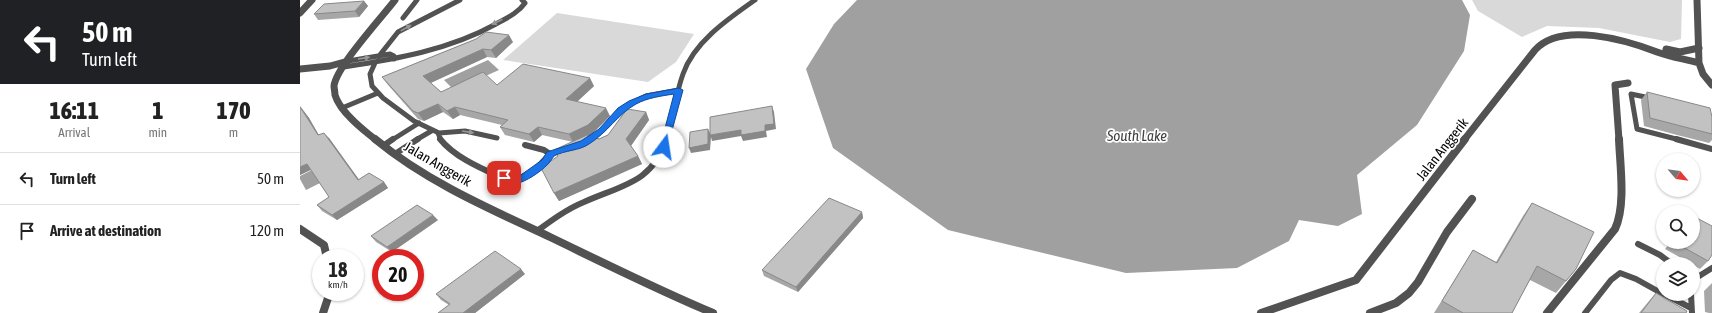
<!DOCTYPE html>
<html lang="en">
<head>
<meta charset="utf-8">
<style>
	:root { --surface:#fff; --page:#f6f6f6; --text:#222; --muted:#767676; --line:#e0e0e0 }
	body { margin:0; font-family:"Asap Condensed",sans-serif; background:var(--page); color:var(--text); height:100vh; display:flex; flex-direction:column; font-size:15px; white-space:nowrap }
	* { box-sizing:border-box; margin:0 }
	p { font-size:13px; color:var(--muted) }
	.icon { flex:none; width:22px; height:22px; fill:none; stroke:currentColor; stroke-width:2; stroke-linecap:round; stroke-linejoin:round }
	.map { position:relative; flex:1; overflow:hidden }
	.details { display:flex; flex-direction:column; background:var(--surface); width:300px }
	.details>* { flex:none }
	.banner { background:#202124; color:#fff; overflow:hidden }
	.needle { width:26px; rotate:119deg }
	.buttons { position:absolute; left:1356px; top:153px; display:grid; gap:8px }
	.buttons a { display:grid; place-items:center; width:44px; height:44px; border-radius:50%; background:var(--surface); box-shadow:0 1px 3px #0004; font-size:20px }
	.speed { position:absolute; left:12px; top:249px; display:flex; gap:8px; font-size:20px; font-weight:700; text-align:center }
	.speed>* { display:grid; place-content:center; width:52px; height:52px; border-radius:50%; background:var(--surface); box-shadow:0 1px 3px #0004; line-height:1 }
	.speed small { font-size:10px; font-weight:400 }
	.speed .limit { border:6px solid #d22; background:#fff; color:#111 }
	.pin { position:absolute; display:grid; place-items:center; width:34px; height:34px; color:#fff; margin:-17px; border-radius:8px; box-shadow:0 2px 6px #0006 }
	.me { position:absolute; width:44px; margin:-22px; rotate:14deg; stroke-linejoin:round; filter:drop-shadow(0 0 3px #0008) }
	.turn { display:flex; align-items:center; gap:14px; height:84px; padding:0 16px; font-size:18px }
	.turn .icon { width:52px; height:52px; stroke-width:2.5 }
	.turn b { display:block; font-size:28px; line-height:34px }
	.eta { display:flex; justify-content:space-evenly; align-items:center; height:68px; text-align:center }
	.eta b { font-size:24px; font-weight:800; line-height:28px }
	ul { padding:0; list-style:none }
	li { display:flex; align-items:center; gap:12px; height:52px; padding:0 16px; border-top:1px solid var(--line) }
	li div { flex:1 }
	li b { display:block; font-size:15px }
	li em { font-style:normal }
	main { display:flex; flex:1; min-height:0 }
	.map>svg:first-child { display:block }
	.green { fill:#d9d9d9 }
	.water { fill:#a0a0a0 }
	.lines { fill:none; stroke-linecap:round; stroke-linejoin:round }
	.lane-far1 { stroke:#525252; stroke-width:5 }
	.lane { stroke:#525252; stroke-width:6 }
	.street-far1 { stroke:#525252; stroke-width:7 }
	.street { stroke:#525252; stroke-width:8 }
	.wall { fill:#a7a7a7 }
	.shaded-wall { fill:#888 }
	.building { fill:#c2c2c2; stroke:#888 }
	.oneway { fill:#979797 }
	.route { fill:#1a73e8; stroke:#114b97 }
	.labels { text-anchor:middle; stroke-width:3.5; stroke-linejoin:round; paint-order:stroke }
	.street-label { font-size:14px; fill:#000; stroke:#fff }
	.water-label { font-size:15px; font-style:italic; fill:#414141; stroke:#fff }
</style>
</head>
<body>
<main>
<section class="details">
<div class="banner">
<div class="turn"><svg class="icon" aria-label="left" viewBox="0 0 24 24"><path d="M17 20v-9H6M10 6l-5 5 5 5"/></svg><div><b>50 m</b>Turn left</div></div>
</div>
<div class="eta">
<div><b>16:11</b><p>Arrival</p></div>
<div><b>1</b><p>min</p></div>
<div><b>170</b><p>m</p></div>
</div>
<ul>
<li><svg class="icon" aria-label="left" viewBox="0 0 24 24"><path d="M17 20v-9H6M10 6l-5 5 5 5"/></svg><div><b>Turn left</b></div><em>50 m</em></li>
<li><svg class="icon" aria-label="arrive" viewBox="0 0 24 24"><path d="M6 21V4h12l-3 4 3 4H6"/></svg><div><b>Arrive at destination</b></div><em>120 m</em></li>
</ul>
</section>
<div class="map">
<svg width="1412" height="313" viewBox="0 0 1412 313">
	<rect width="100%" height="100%" fill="#fff"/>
	<path class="green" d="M1172,0H1382L1381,39L1370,42L1299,28L1247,26L1222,37L1178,11Z
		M257,13L394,34L376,62L348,82L203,60Z"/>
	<path class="water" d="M557,0H1162L1170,15L1164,51L1117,125L1057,175L1062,214L1038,226L999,220L989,241L937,268L826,273L648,230L533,148L506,69L534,24Z
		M188,60L199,70L154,90L144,80Z
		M12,170L20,183L6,190L0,179V176Z"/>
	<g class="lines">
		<path class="lane-far1" d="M103,18L117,0
			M79,56L98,32L160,0
			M48,61L90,54L94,56V59
			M75,63L70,74L72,86L83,98L114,121L139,133L165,131L197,138
			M44,67C96,59 149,50 196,24C207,18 218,13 225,3L222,0
			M1350,98L1331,94L1337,129L1380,140
			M42,108L78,93
			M138,133L141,140
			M92,140L119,123
			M116,140L133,130
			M289,140L302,131L321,110L332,103L346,96L379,90
			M366,140C373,119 375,96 383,74C394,42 428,19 455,0"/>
		<path class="lane" d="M140,139C157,160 188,171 211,182L233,172L250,154L244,150L225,145
			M1376,139L1412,149
			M288,141L290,139
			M83,146L93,139
			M95,154L118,139
			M237,231C252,220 267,209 284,202C322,185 352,183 367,139
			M1338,244L1360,255L1372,264
			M1393,287L1396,278L1412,268
			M1364,294L1391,308
			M1391,294L1392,313
			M1285,313L1311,280L1320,273L1336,279L1363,294"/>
		<path class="street-far1" d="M1397,0L1399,63L1403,74L1412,85
			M0,13L12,0
			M1366,49L1380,52L1399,48
			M0,69L30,66L48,61
			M76,140C63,130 40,112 35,95C35,92 34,88 34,86C36,67 82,17 95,0
			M1164,140L1235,50C1261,21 1326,40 1357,52C1370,57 1385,59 1399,63
			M1319,140L1315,85L1328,83"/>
		<path class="street" d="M75,139C127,182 190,209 250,237C304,263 358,290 413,313
			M0,229L24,245L27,258
			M23,313L30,292
			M961,313L1056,280L1165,139
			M1070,313L1096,303L1109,293L1118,282L1147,232L1172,199
			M1247,313L1315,229C1326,206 1320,165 1319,139"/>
	</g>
	<path class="wall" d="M64,1L68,6L59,17L18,20L14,14Z
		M176,39L213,42L196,58L187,57L131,83L141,92L197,85L294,86L277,102L310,116L292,134L288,135L299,139L308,135L346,112L349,120L331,146L338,156L342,164L259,201L254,193L258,156L273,142L242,135L234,142L205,135L200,127L202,125L160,115L153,119L143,112L124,121L118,119L88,85L82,77Z
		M1347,92L1412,117V140L1409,143L1377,135L1344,126L1341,100Z
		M0,106L9,118L19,135L29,138L58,179L84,182L88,188L37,220L22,211L17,205L29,197L11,170L0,175Z
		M1232,203L1276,269L1256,293L1230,280L1212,313H1134L1173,250L1196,262L1223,216Z
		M562,212L563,218L498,292L464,276L462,270Z
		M138,220L92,252L76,242L71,236Z
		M1371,242H1393L1408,261L1400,269L1393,265V264H1392L1365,249Z
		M225,274L175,313H138L149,305L141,300L136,294Z
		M1412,283V313H1409L1405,312L1404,291Z
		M1356,293L1386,313H1339L1349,301Z"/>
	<path class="shaded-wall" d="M64,1L68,6L59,17L55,11Z
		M209,35L213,42L196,58L191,50Z
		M183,49L187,57L128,84L123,76Z
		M290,78L294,86L270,108L266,99Z
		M138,104L143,112L124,121L118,113Z
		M0,106L9,118L22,141L18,135Z
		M472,106L474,112L476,129L466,131L467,137L443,141L441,136L412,141L411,137L410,150L391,153L389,148L408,129L411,135L465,125Z
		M155,107L160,115L153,119L147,111Z
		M306,108L310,116L292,134L273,142L269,134Z
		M346,112L349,120L330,147L326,139Z
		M238,127L242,135L234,142L229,134Z
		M24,133L29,138L63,185L58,180Z
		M338,156L342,164L259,201L254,193Z
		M7,164L12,169L0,175V167Z
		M84,182L88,188L37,220L32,215Z
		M562,212L563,218L498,292L496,287Z
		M133,215L138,220L92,252L87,247Z
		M221,269L225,274L175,313H163Z"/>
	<path class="building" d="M64,1L55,11L14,14L24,4Z
		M186,32L209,35L191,50L183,49L123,76L141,92L183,72L197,85L223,64L290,78L266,99L306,108L288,125L269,134L238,127L229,134L200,127L208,120L155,107L147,111L138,104L118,113L113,111L82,77L176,39Z
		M1347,92L1410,108L1412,117V134L1350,118Z
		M472,106L474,124L465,125V131L441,135V130L410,135V117Z
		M0,107L4,113L18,135L24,133L58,180L69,173L84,182L32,215L17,205L29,197L7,164L0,167Z
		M327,109L346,112L326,139L338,156L254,193L241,168L258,156L254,150L287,135L299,139L308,135Z
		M408,129V144L389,148L390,132Z
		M529,198L562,212L496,287L462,270Z
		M1232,203L1294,232L1276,269L1266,281L1237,266L1212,313H1163L1142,301L1173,250L1197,263Z
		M117,205L133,215L87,247L71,236Z
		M1393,216L1412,226V255L1408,261L1374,242H1393Z
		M195,251L221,269L163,313H138L150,304L136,294Z
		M1356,293L1387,311L1386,313H1341Z"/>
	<defs><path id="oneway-solid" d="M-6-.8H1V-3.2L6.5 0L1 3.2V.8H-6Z"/></defs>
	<g class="oneway">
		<use href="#oneway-solid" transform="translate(197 22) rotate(154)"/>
		<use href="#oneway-solid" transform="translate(106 28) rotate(-29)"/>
		<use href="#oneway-solid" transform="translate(64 58) rotate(-9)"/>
		<use href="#oneway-solid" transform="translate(168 132) rotate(9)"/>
	</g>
	<path class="route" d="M379,88L383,90L367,149L364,150L360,147L374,94C361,96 347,98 336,104C318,114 307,133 289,144C279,151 265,150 254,156C252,158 251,161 249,163C240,173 210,195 199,178L204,175L212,178L218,177L242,160L247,152L281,141L299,129L318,108L329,101L346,94Z"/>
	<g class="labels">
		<g class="street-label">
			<text transform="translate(1142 149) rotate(-52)" y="5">Jalan Anggerik</text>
			<text transform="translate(138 164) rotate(30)" y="5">Jalan Anggerik</text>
		</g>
		<g class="water-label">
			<text x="837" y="141">South Lake</text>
		</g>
	</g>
</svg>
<div class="buttons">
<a><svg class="needle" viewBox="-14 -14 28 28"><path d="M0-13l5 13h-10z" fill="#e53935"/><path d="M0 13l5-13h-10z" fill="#767676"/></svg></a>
<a><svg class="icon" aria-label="search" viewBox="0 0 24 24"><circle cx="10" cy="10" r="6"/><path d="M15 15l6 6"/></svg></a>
<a><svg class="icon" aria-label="layers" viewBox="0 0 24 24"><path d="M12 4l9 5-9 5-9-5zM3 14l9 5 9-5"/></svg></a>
</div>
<div class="speed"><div>18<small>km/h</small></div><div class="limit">20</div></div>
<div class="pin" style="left:204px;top:178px;background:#d93025"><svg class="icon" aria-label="arrive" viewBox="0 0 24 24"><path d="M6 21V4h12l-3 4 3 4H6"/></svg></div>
<svg class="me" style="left:364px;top:147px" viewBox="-20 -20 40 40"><circle r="19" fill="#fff"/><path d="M0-13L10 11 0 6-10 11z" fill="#1a73e8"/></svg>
</div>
</main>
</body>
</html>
